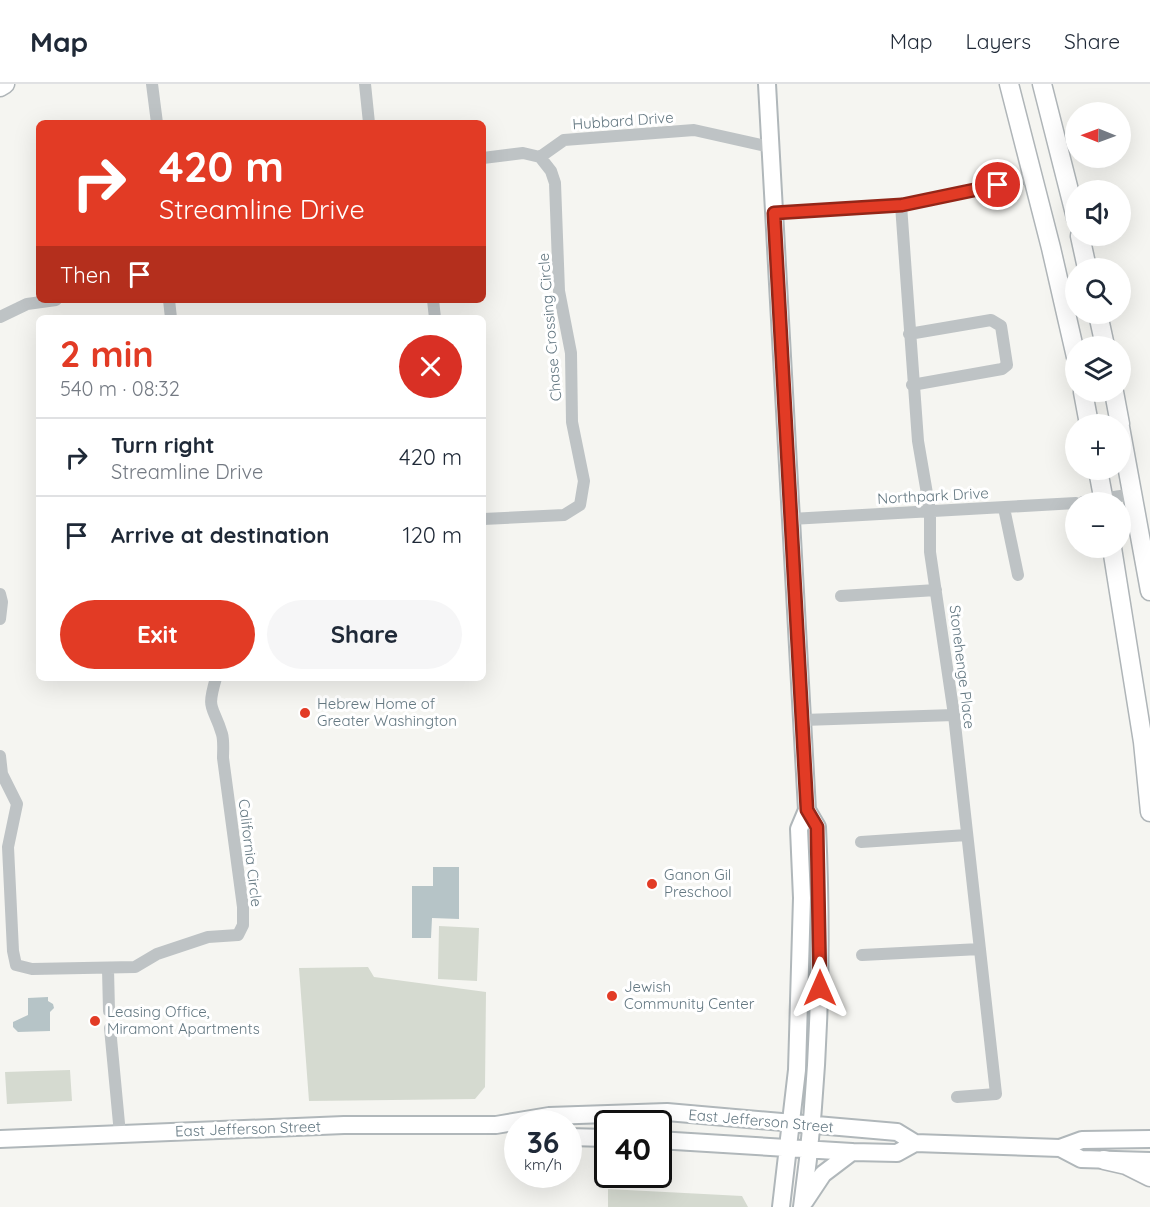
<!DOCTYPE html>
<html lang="en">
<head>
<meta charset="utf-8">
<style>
	:root { --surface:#fff; --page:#f6f6f7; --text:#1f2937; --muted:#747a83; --line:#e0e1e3; --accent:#e23b25 }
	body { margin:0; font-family:Quicksand,sans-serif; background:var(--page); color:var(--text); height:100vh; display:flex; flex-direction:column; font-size:22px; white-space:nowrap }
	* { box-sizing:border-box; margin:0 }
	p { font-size:20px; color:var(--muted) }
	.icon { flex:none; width:33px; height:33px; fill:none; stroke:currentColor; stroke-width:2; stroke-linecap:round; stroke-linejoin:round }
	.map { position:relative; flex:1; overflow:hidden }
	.panel { position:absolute; left:36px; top:231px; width:450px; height:366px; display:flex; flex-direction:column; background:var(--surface); border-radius:9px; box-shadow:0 6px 24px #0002 }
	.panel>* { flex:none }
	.guide { position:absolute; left:36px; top:36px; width:450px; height:183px; border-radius:9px; box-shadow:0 6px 24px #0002; background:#e23b25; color:#fff; overflow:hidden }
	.needle { width:39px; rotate:271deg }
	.tools { position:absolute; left:1065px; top:18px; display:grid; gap:12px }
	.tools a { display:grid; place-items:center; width:66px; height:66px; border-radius:50%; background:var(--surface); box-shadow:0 6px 24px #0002; font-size:30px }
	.speed { position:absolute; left:504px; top:1026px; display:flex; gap:12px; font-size:30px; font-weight:700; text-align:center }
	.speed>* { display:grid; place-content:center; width:78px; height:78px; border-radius:50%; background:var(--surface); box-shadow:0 6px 24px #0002; line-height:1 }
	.speed small { font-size:15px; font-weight:400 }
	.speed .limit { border:3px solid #111; border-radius:9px; background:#fff; color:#111 }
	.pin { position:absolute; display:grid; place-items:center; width:51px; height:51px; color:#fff; margin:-26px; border:3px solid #fff; border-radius:50%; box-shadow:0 2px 6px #0007 }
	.me { position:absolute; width:66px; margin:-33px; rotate:0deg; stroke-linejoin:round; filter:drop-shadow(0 0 4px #0008) }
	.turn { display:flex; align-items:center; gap:21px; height:126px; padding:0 24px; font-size:27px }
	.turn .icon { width:78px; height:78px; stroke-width:2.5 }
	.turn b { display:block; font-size:42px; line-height:51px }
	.then { display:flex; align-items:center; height:57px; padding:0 24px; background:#0003; gap:12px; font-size:22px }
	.round { display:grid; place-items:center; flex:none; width:63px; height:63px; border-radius:32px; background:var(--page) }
	.head { display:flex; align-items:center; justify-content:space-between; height:102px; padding:0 24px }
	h1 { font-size:36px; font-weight:800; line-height:45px; color:var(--accent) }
	.button { display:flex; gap:12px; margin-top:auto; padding:12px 24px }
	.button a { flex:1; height:69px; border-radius:36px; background:var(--accent); color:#fff; font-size:24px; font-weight:800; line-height:69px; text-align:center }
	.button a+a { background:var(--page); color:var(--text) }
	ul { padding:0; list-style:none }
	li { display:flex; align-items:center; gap:18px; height:78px; padding:0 24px; border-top:2px solid var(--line) }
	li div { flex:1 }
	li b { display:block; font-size:22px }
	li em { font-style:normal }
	header { display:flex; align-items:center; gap:36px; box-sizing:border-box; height:84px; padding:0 30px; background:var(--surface); border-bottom:2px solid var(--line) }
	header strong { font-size:28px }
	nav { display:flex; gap:33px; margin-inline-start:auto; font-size:21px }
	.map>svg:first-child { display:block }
	.green { fill:#d5dad0 }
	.water { fill:#b6c4c7 }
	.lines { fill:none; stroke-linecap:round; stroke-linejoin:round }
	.secondary-casing { stroke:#b0b7ba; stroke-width:20 }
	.primary-casing { stroke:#afb5b8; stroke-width:21 }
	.street { stroke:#bec3c5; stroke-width:12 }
	.secondary { stroke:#fff; stroke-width:16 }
	.primary { stroke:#fff; stroke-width:18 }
	.route-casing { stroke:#932618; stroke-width:15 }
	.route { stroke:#e23b25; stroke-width:10 }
	.poi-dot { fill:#e23b25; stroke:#fff; stroke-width:2 }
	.labels { text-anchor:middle; stroke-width:6; stroke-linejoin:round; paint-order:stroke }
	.street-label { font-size:15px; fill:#647882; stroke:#fff }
	.poi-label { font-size:15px; fill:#647882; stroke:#fff; text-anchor:start }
</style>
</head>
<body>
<header>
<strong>Map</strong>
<nav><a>Map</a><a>Layers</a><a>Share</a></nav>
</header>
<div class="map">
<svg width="1150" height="1123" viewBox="0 0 1150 1123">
	<rect width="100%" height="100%" fill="#f5f5f1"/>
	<path class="green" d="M439,842L479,844L477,897L438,895Z
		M368,883L374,893L486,908L485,1003L475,1015L309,1017L299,884Z
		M70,986L72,1017L7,1020L5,988Z
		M608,1105L742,1112L748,1123H608Z"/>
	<path class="water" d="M433,783H459V835L432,834L431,854H412V802H433Z
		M48,913V917L53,920L54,924L50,928V947L18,948L13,943V938L28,931V914Z"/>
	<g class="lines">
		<g class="secondary-casing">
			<path id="secondary" d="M767,0L807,726L799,745L802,814L797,986L781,1123
				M568,1053L608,1054
				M0,1055L344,1041H496L549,1032L667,1028L897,1048L915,1059L1060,1064L1082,1056L1150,1055
				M658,1056L852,1068L897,1069L915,1059
				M1060,1064L1081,1075L1150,1077
				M805,1117L823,1090L852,1068
				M802,1123C820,995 823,872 817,743L807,726"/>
		</g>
		<g class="primary-casing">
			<path id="primary" d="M1009,0L1051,164L1076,273
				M1042,0L1076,134
				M0,3L5,0
				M1080,152L1087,184
				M1098,230L1105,262
				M1083,308L1089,340
				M1114,308L1120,340
				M1120,343L1150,507
				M1098,386L1104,418
				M1112,464L1143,658L1150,728
				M1104,1076L1126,1081L1150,1093"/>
		</g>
		<path class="street" d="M152,0L157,39
			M365,0L369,39
			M483,74L523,69L540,73L564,56L694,46L770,63
			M901,121L918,357L930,427V468L954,631L996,1010L957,1013
			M774,129L901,121L1033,93
			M169,216L171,234
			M433,216L435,234
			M0,233L27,220L56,216
			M909,250L991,236L1001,242L1007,281L1002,285L912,301
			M1083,418L1133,410
			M1004,424L1018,491
			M483,435L564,431L580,421L584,397L572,338L571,269L559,207L555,99L551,87L540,73
			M791,435L1076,419
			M0,510L2,518L0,535
			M841,512L936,506
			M803,636L954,631
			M0,672L2,690L17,720L8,763L13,867L16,881L32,885L135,883L157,870L208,853L238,851L243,841V823L223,674C223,667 224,657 222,650C213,620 206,628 216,594
			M861,758L967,751
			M862,871L980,865
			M108,885L109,927
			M110,944L120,1050"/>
		<use href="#secondary" class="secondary"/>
		<use href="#primary" class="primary"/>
	</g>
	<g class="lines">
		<g class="route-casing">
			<path id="route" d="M820,904L817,743L807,726L774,129L902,121L998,101"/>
		</g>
		<use href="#route" class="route"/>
	</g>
	<g class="poi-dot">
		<circle cx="305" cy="629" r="6"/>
		<circle cx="652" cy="800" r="6"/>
		<circle cx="612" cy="912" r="6"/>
		<circle cx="95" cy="937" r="6"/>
	</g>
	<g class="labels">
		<g class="street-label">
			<text transform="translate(623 37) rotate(-4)" y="5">Hubbard Drive</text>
			<text transform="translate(550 243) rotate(-95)" y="5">Chase Crossing Circle</text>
			<text transform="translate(933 412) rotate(-3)" y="5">Northpark Drive</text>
			<text transform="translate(962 583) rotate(83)" y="5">Stonehenge Place</text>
			<text transform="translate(250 769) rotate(83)" y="5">California Circle</text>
			<text transform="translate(761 1037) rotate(5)" y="5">East Jefferson Street</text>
			<text transform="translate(248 1045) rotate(-2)" y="5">East Jefferson Street</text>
		</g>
		<g class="poi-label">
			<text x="317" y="625">Hebrew Home of<tspan x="317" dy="17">Greater Washington</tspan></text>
			<text x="664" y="796">Ganon Gil<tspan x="664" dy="17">Preschool</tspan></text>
			<text x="624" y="908">Jewish<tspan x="624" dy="17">Community Center</tspan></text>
			<text x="107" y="933">Leasing Office,<tspan x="107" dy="17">Miramont Apartments</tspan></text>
		</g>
	</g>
</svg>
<div class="tools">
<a><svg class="needle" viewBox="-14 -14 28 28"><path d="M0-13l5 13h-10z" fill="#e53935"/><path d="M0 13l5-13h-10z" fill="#747a83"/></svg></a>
<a><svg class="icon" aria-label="sound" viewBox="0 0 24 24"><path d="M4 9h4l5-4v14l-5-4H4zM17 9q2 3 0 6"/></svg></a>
<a><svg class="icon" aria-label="search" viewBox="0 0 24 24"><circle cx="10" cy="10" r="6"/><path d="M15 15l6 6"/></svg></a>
<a><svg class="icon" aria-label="layers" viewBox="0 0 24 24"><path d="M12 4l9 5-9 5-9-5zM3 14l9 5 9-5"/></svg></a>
<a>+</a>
<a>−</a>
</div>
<div class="speed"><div>36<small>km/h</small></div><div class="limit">40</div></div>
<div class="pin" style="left:998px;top:101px;background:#d93025"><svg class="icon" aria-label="arrive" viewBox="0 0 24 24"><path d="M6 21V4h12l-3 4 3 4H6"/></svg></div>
<svg class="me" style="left:820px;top:904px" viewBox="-20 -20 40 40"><path d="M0-17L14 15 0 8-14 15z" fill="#e23b25" stroke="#fff" stroke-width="4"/></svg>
<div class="guide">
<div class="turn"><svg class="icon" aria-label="right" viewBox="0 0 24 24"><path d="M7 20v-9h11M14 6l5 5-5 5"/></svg><div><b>420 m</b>Streamline Drive</div></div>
<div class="then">Then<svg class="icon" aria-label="arrive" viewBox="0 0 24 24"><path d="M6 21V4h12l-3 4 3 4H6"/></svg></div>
</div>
<section class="panel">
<div class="head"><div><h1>2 min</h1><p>540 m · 08:32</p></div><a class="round" style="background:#d93025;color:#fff"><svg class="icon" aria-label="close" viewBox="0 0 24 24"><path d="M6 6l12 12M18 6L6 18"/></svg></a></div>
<ul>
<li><svg class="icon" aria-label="right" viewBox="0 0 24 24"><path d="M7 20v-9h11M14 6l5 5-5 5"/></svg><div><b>Turn right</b><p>Streamline Drive</p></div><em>420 m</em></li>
<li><svg class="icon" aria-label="arrive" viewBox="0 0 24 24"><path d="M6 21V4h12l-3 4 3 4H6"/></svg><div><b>Arrive at destination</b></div><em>120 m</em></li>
</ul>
<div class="button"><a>Exit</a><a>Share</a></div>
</section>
</div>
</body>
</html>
